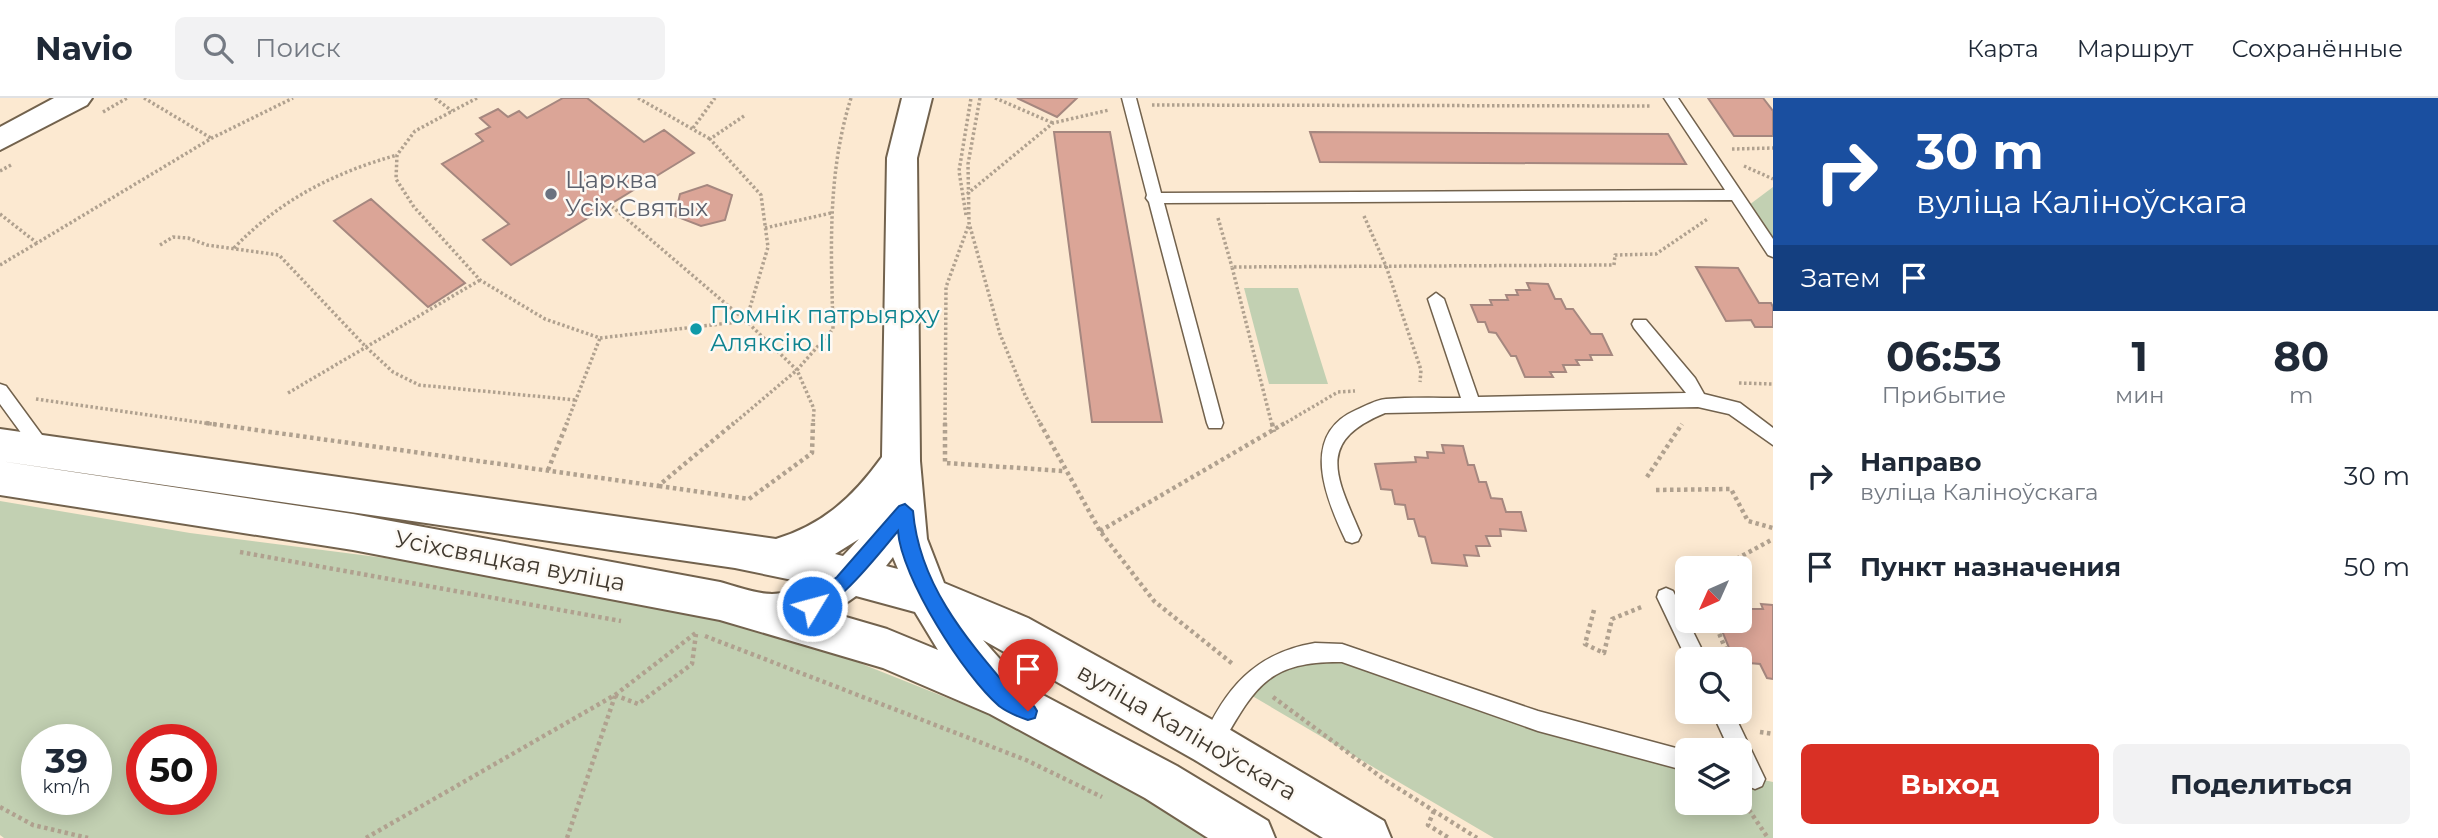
<!DOCTYPE html>
<html lang="ru">
<head>
<meta charset="utf-8">
<style>
	:root { --surface:#fff; --page:#f2f2f3; --text:#1f2937; --muted:#747a83; --line:#e0e1e3; --accent:#d93025 }
	body { margin:0; font-family:Montserrat,sans-serif; background:var(--page); color:var(--text); height:100vh; display:flex; flex-direction:column; font-size:26px; white-space:nowrap }
	* { box-sizing:border-box; margin:0 }
	p { font-size:23px; color:var(--muted) }
	.icon { flex:none; width:38px; height:38px; fill:none; stroke:currentColor; stroke-width:2; stroke-linecap:round; stroke-linejoin:round }
	.map { position:relative; flex:1; overflow:hidden }
	.details { display:flex; flex-direction:column; background:var(--surface); width:665px }
	.details>* { flex:none }
	.hud { background:#1a4fa0; color:#fff; overflow:hidden }
	.needle { width:46px; rotate:225deg }
	.fabs { position:absolute; left:1675px; top:458px; display:grid; gap:14px }
	.fabs a { display:grid; place-items:center; width:77px; height:77px; border-radius:10px; background:var(--surface); box-shadow:0 4px 18px #0003; font-size:35px }
	.speed { position:absolute; left:21px; top:626px; display:flex; gap:14px; font-size:35px; font-weight:700; text-align:center }
	.speed>* { display:grid; place-content:center; width:91px; height:91px; border-radius:50%; background:var(--surface); box-shadow:0 4px 18px #0003; line-height:1 }
	.speed small { font-size:18px; font-weight:400 }
	.speed .limit { border:10px solid #d22; background:#fff; color:#111 }
	.pin { position:absolute; display:grid; place-items:center; width:60px; height:60px; color:#fff; margin:-72px -30px; border-radius:50% 50% 50% 0; rotate:-45deg; box-shadow:0 0 7px #0007 }
	.pin .icon { rotate:45deg }
	.me { position:absolute; width:77px; margin:-38px; rotate:53deg; stroke-linejoin:round; filter:drop-shadow(0 0 5px #0008) }
	.turn { display:flex; align-items:center; gap:24px; height:147px; padding:0 28px; font-size:32px }
	.turn .icon { width:91px; height:91px; stroke-width:2.5 }
	.turn b { display:block; font-size:49px; line-height:60px }
	.then { display:flex; align-items:center; height:66px; padding:0 28px; background:#0003; gap:14px; font-size:26px }
	.eta { display:flex; justify-content:space-evenly; align-items:center; height:119px; text-align:center }
	.eta b { font-size:42px; font-weight:700; line-height:49px }
	.cta { display:flex; gap:14px; margin-top:auto; padding:14px 28px }
	.cta a { flex:1; height:80px; border-radius:10px; background:var(--accent); color:#fff; font-size:28px; font-weight:700; line-height:80px; text-align:center }
	.cta a+a { background:var(--page); color:var(--text) }
	ul { padding:0; list-style:none }
	li { display:flex; align-items:center; gap:21px; height:91px; padding:0 28px }
	li div { flex:1 }
	li b { display:block; font-size:26px }
	li em { font-style:normal }
	header { display:flex; align-items:center; gap:42px; box-sizing:border-box; height:98px; padding:0 35px; background:var(--surface); border-bottom:2px solid var(--line) }
	header strong { font-size:33px }
	nav { display:flex; gap:38px; margin-inline-start:auto; font-size:24px }
	.search { width:490px; height:63px; background:var(--page); display:flex; align-items:center; gap:18px; box-sizing:border-box; padding:0 24px; border-radius:10px; color:var(--muted); font-size:26px }
	main { display:flex; flex:1; min-height:0 }
	.map>svg:first-child { display:block }
	.green { fill:#c2d0b2; fill-rule:evenodd }
	.building { fill:#dba597; stroke:#a5877f; stroke-width:2 }
	.lines { fill:none; stroke-linecap:round; stroke-linejoin:round }
	.lane-casing { stroke:#72624d; stroke-width:3 }
	.secondary-casing { stroke:#72624d; stroke-width:4 }
	.path-far1 { stroke:#b0a18f; stroke-width:3.5; stroke-dasharray:2.5 2.5; stroke-linecap:butt }
	.path { stroke:#b0a18f; stroke-width:4.5; stroke-dasharray:3.5 3.5; stroke-linecap:butt }
	.lane { fill:#fff; fill-rule:evenodd }
	.secondary { fill:#fff; fill-rule:evenodd }
	.route { fill:#1a73e8; stroke:#114b97; stroke-width:2 }
	.worship-dot { fill:#6b7280; stroke:#fdf9f4; stroke-width:2.5 }
	.culture-dot { fill:#0f9aa8; stroke:#fdf9f4; stroke-width:2.5 }
	.labels { text-anchor:middle; stroke-width:5; stroke-linejoin:round; paint-order:stroke }
	.worship-label { font-size:24px; fill:#5b616d; stroke:#fdf9f4; text-anchor:start }
	.culture-label { font-size:24px; fill:#0d838f; stroke:#fdf9f4; text-anchor:start }
	.street-label { font-size:24px; fill:#40392f; stroke:#fdf9f4 }
</style>
</head>
<body>
<header>
<strong>Navio</strong>
<div class="search"><svg class="icon" aria-label="search" viewBox="0 0 24 24"><circle cx="10" cy="10" r="6"/><path d="M15 15l6 6"/></svg>Поиск</div>
<nav><a>Карта</a><a>Маршрут</a><a>Сохранённые</a></nav>
</header>
<main>
<div class="map">
<svg width="1773" height="740" viewBox="0 0 1773 740">
	<rect width="100%" height="100%" fill="#fce9d1"/>
	<path class="green" d="M1773,89V144L1749,107Z
		M1244,190H1298L1328,286H1269Z
		M0,403L190,435L440,467L723,522L827,552L995,619L1046,643L1225,740H4L0,737ZM37,642H96V702H37ZM142,642H201V702H142Z
		M1314,553L1687,663V705H1740V677L1773,684V740H1494L1242,592Z"/>
	<path class="building" d="M563,0H587L644,44L664,32L694,55L511,167L483,142L509,126L442,66L483,43L476,36L490,29L480,20L498,11L508,19L519,13L527,20Z
		M1017,0H1077L1057,19Z
		M1708,0H1763L1773,13V38H1734Z
		M1054,34H1110L1162,324H1092Z
		M1310,34L1668,36L1686,66L1320,64Z
		M707,87L732,97L725,122L701,128L675,118L680,96Z
		M371,101L465,185L428,209L334,123Z
		M1696,169L1738,170L1759,205H1771L1773,209V229H1755L1751,222L1726,223Z
		M1527,185L1548,186L1555,201H1561L1566,211H1573L1591,236H1602L1612,257H1590L1592,262H1576L1579,267H1563L1566,274H1550L1553,279H1525L1516,258H1511L1496,235L1489,234L1485,224H1478L1471,207H1492L1490,202H1508L1506,197H1518L1516,192H1530Z
		M1442,347L1463,348L1468,367H1474L1479,384H1486L1491,400L1502,401L1506,414H1521L1526,433L1500,431L1501,438H1486L1490,448H1476L1479,458L1464,457L1467,468L1432,465L1425,439L1419,438L1414,421H1408L1405,407L1395,406L1392,392L1381,391L1375,366L1416,364L1415,359L1428,360L1427,354L1444,355Z
		M1761,506L1773,507V581L1767,580L1760,566L1749,565L1743,550H1729L1718,523H1740V516H1749L1747,511H1763Z"/>
	<g class="lines">
		<g class="lane-casing">
			<path id="lane" d="M1122,0H1136L1161,95L1725,92L1664,0H1678L1773,141V159L1768,157L1732,102L1164,105L1223,325L1221,330H1209L1207,325L1149,104L1146,100L1147,97Z
				M1436,195L1444,201L1478,299L1686,295L1634,230L1632,226L1634,222H1646L1695,280L1704,296L1740,305L1773,330V347L1729,316L1698,309L1385,315C1314,344 1337,380 1361,437L1358,443L1352,445L1346,443C1326,401 1299,337 1356,312C1365,308 1376,302 1386,301C1411,299 1437,300 1461,300L1428,201Z
				M0,286L6,288L50,348L53,353L50,358H38L0,306Z
				M1666,490L1673,493L1707,562H1687L1657,499L1659,493Z
				M1315,545L1342,546L1538,613L1687,653V673L1538,633L1342,564C1265,563 1254,591 1218,653L1211,656L1204,653L1201,646C1224,591 1255,555 1315,545Z
				M1712,614H1733L1765,681L1762,688L1755,691L1748,688L1740,672V653H1730Z"/>
		</g>
		<g class="secondary-casing">
			<path id="secondary" d="M54,0H92L87,7L0,52V29Z
				M902,0H932L917,60L920,363L927,441L944,485L1028,520L1227,630L1384,723L1391,740H1323L1195,662L983,542L1022,586L1177,668L1268,723L1275,740H1208L1145,700L990,616L883,570L720,522L353,452L0,397V363L353,416L720,484C753,493 775,505 807,485L735,470L0,363V331L776,441C824,426 853,399 882,359L887,60ZM859,441L843,458L835,456ZM893,459L898,471L886,468ZM856,498L915,514L938,552L887,531L832,515Z"/>
		</g>
		<path class="path-far1" d="M144,0L211,40
			M435,0L452,13
			M477,0L415,33L397,57L396,81L414,109L480,182L545,221L600,240L746,223
			M638,0L710,41
			M980,0L968,66L969,125L1000,236L1025,297L1041,327
			M995,0L1053,25
			M1152,7L1651,8
			M103,14L127,0
			M744,18L710,41L761,97L768,149L746,223
			M693,30L715,0
			M1732,51L1773,50
			M1744,68L1773,81
			M0,73L11,67
			M967,96L1053,25L1109,12
			M608,105L746,223L797,272L814,311L813,327
			M0,116L37,145L212,40L293,0
			M966,117L959,73L971,0
			M1364,118L1386,168L1421,272L1420,284
			M1218,120L1232,169
			M765,130L831,115
			M160,147L173,139L188,140L207,147L279,157L366,249L393,274L419,287L576,302
			M234,150C280,102 333,75 397,57
			M0,167L37,145
			M1739,285L1773,286
			M288,295L480,182
			M36,301L219,327
			M566,327L600,240
			M732,327L797,272L833,231C831,152 827,76 851,0
			M945,327L946,189L969,126
			M1272,327L1232,169L1614,167L1615,157L1656,156L1709,120
			M1282,327L1338,294L1355,293"/>
		<path class="path" d="M206,325L658,388L734,325
			M945,325V365L1064,373
			M1040,325L1100,433L1154,503L1234,567
			M1272,325L1274,334
			M548,372L567,325
			M1647,379L1682,326
			M659,388L749,401L812,355L813,325
			M1656,392L1731,391L1748,423L1773,430
			M1100,433L1285,325
			M240,454L621,523
			M1718,471L1773,441
			M1594,512L1585,546L1604,555L1612,521L1644,508
			M1714,523L1730,562
			M705,538L1026,662L1102,699
			M1740,586L1748,608
			M615,597L638,606L692,566L696,536
			M1273,599L1385,682L1477,740
			M1760,634L1773,636
			M1745,706L1768,740
			M0,709L33,727L88,740
			M1434,713L1428,727L1449,740
			M366,740L615,597L697,534
			M567,740L615,598"/>
		<use href="#lane" class="lane"/>
		<use href="#secondary" class="secondary"/>
	</g>
	<path class="route" d="M905,406L913,413C919,485 964,538 1009,591C1017,600 1032,601 1037,613L1035,620L1028,622C1019,619 1007,614 999,608C964,578 901,479 898,433C883,450 829,522 806,513L804,508L806,502L837,479L899,408Z"/>
	<circle class="worship-dot" cx="551" cy="96" r="7"/>
	<circle class="culture-dot" cx="696" cy="231" r="7"/>
	<g class="labels">
		<g class="worship-label">
			<text x="565" y="90">Царква<tspan x="565" dy="28">Усіх Святых</tspan></text>
		</g>
		<g class="culture-label">
			<text x="710" y="225">Помнік патрыярху<tspan x="710" dy="28">Аляксію II</tspan></text>
		</g>
		<g class="street-label">
			<text transform="translate(510 463) rotate(11)" y="8">Усіхсвяцкая вуліца</text>
			<text transform="translate(1187 634) rotate(30)" y="8">вуліца Каліноўскага</text>
		</g>
	</g>
</svg>
<div class="fabs">
<a><svg class="needle" viewBox="-14 -14 28 28"><path d="M0-13l5 13h-10z" fill="#e53935"/><path d="M0 13l5-13h-10z" fill="#747a83"/></svg></a>
<a><svg class="icon" aria-label="search" viewBox="0 0 24 24"><circle cx="10" cy="10" r="6"/><path d="M15 15l6 6"/></svg></a>
<a><svg class="icon" aria-label="layers" viewBox="0 0 24 24"><path d="M12 4l9 5-9 5-9-5zM3 14l9 5 9-5"/></svg></a>
</div>
<div class="speed"><div>39<small>km/h</small></div><div class="limit">50</div></div>
<div class="pin" style="left:1028px;top:613px;background:#d93025"><svg class="icon" aria-label="arrive" viewBox="0 0 24 24"><path d="M6 21V4h12l-3 4 3 4H6"/></svg></div>
<svg class="me" style="left:812px;top:508px" viewBox="-20 -20 40 40"><circle r="17" fill="#1a73e8" stroke="#fff" stroke-width="3"/><path d="M0-11L8 9 0 5-8 9z" fill="#fff"/></svg>
</div>
<section class="details">
<div class="hud">
<div class="turn"><svg class="icon" aria-label="right" viewBox="0 0 24 24"><path d="M7 20v-9h11M14 6l5 5-5 5"/></svg><div><b>30 m</b>вуліца Каліноўскага</div></div>
<div class="then">Затем<svg class="icon" aria-label="arrive" viewBox="0 0 24 24"><path d="M6 21V4h12l-3 4 3 4H6"/></svg></div>
</div>
<div class="eta">
<div><b>06:53</b><p>Прибытие</p></div>
<div><b>1</b><p>мин</p></div>
<div><b>80</b><p>m</p></div>
</div>
<ul>
<li><svg class="icon" aria-label="right" viewBox="0 0 24 24"><path d="M7 20v-9h11M14 6l5 5-5 5"/></svg><div><b>Направо</b><p>вуліца Каліноўскага</p></div><em>30 m</em></li>
<li><svg class="icon" aria-label="arrive" viewBox="0 0 24 24"><path d="M6 21V4h12l-3 4 3 4H6"/></svg><div><b>Пункт назначения</b></div><em>50 m</em></li>
</ul>
<div class="cta"><a>Выход</a><a>Поделиться</a></div>
</section>
</main>
</body>
</html>
